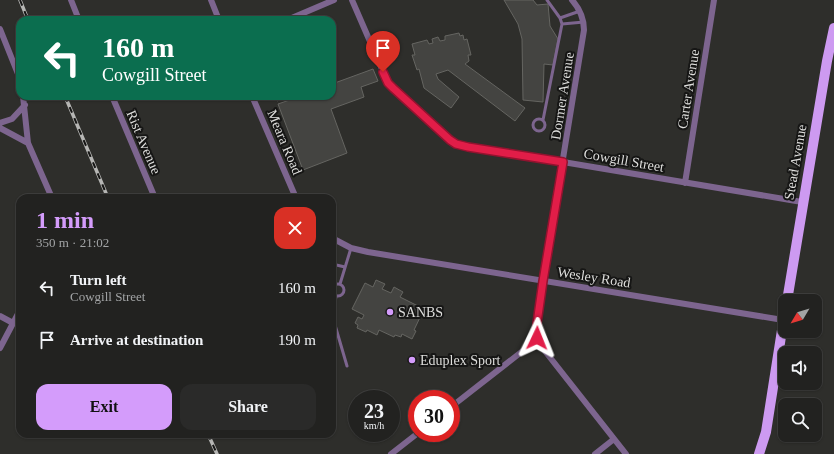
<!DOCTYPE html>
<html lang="en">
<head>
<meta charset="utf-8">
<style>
	:root { --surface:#222220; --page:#2a2a29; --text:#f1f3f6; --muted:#a2a4a5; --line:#3f3f3e; --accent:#d49cfb }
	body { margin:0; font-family:Georgia,serif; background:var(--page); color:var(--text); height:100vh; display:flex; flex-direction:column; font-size:15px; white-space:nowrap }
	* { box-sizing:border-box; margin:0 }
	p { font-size:13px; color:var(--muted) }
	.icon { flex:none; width:22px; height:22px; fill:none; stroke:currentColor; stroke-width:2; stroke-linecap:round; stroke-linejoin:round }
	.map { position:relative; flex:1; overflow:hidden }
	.side { position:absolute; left:16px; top:194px; width:320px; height:244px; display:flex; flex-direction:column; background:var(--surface); border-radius:12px; box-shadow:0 1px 3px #0004,0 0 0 1px var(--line) }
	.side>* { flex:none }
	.top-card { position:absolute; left:16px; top:16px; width:320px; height:84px; border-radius:12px; box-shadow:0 1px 3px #0004,0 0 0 1px var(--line); background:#0b6e4f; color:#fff; overflow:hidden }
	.needle { width:26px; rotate:232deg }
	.tools { position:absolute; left:778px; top:294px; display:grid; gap:8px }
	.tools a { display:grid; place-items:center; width:44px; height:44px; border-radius:8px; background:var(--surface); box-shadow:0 1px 3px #0004,0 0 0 1px var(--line); font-size:20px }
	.speed { position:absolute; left:348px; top:390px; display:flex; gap:8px; font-size:20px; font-weight:700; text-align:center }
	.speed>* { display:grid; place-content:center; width:52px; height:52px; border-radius:50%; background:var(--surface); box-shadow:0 1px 3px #0004,0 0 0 1px var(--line); line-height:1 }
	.speed small { font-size:10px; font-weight:400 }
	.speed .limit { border:6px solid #d22; background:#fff; color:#111 }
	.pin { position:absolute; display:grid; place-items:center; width:34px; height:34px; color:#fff; margin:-41px -17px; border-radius:50% 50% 50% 0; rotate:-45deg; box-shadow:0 0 4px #0007 }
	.pin .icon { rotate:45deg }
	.me { position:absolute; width:44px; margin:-22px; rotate:2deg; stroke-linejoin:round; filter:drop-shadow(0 0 3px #0008) }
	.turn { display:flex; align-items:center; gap:14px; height:84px; padding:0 20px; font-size:18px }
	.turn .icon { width:52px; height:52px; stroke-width:2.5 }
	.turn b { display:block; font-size:28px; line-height:34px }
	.round { display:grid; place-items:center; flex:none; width:42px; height:42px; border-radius:12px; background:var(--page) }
	.head { display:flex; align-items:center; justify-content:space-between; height:68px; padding:0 20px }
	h1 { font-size:24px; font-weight:600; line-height:30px; color:var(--accent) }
	.cta { display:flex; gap:8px; margin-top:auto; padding:8px 20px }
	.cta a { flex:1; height:46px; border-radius:12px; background:var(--accent); color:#111; font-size:16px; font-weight:600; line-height:46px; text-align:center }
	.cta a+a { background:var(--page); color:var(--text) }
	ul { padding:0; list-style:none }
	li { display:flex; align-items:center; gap:12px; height:52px; padding:0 20px }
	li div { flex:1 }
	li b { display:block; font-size:15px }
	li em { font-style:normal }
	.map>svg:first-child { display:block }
	.building { fill:#444441; stroke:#656561 }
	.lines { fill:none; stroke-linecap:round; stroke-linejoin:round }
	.lane { stroke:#7d658f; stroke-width:3 }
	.street { stroke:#7d658f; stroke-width:6 }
	.primary { stroke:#cd9af1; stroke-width:10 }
	.rail-casing { stroke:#b6b6b4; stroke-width:3.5 }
	.rail { stroke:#161615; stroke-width:2; stroke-dasharray:6; stroke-linecap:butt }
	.route-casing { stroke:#92132f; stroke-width:10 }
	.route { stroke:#e11d48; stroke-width:7 }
	.poi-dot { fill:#d49cfb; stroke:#161615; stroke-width:1.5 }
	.labels { text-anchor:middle; stroke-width:4; stroke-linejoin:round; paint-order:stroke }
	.street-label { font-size:14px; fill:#dededc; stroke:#161615 }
	.poi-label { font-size:14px; fill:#dededc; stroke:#161615; text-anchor:start }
</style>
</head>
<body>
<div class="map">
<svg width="834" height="454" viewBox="0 0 834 454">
	<rect width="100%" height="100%" fill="#2e2e2b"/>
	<path class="building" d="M504,0H533L537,5L548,4L550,26L558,39L553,65L544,64L543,102L523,100L522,39L518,24Z
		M459,33L460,36L463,35L464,40L467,39L471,55H468L469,61L465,64L525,108L515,121L448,70L436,74L438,79L459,97L451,108L424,88L419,69L417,70L412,55H415L412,44L427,40L429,44L433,43L432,39L438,37L440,41L445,40V36Z
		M373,69L378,81L361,87L364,97L331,109L347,153L303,170L278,104L301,96H332V84Z
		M275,96H289L277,101Z
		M376,280L385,284L382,289L391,293L394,287L403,292L400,297L424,309L414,330L416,331L412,339L402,334L401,337L395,335L394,337L379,330L377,335L367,330L366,332L357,328L358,325L355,323L358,317L362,319L364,315L352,309L365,283L373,287Z"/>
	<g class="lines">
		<path class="lane" d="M560,18L580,11
			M562,24L584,22
			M533 125a6 6 0 1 1 12 0a6 6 0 1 1-12 0Z
			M543,120L562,24L560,18L547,0
			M332,264L345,267
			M332 290a6 6 0 1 1 12 0a6 6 0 1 1-12 0Z
			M340,284L351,248
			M336,296L334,311L335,325L347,366"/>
		<path class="street" d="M71,0L79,20
			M211,0L219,20
			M352,0L388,83L450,140L456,144L464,146L563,162L802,202
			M572,0C580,9 584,18 584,30L543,281L537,334L541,346L626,454
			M287,20L334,0
			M0,29L20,79
			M23,96L28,143L52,198
			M112,96L155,198
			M252,96L296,198
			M0,123L12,119L25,105
			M0,128L28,143
			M685,183L714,0
			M332,238L351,248L368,252L783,320
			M0,316L13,323
			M0,348L20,310
			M451,407L538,339
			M391,454L418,433
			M595,454L614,439"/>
		<path class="primary" d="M787,301L827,61L834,28
			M759,454L766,432L785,311"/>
		<g class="rail-casing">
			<path id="rail" d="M20,0L28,20
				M65,96L108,198
				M208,434L217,454"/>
		</g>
		<use href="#rail" class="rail"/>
	</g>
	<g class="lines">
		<g class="route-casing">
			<path id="route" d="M383,72L388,83L393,88L450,140L456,144L468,147L563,162L543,281L537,323V338"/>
		</g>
		<use href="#route" class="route"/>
	</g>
	<g class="poi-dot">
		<circle cx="390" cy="312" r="4"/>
		<circle cx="412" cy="360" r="4"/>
	</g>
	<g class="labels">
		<g class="street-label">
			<text transform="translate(688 89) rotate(-81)" y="5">Carter Avenue</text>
			<text transform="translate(562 96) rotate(-81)" y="5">Dormer Avenue</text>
			<text transform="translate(144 142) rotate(67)" y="5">Rist Avenue</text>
			<text transform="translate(285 142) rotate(67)" y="5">Meara Road</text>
			<text transform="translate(624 160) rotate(10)" y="5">Cowgill Street</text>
			<text transform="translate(795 162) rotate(-80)" y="5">Stead Avenue</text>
			<text transform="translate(594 277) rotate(9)" y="5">Wesley Road</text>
		</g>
		<g class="poi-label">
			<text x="398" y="317">SANBS</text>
			<text x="420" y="365">Eduplex Sport</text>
		</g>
	</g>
</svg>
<div class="tools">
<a><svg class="needle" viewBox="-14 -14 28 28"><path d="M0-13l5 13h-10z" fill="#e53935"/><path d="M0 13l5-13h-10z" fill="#a2a4a5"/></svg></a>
<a><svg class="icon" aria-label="sound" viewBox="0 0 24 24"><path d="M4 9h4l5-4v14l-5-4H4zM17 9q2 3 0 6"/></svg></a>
<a><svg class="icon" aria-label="search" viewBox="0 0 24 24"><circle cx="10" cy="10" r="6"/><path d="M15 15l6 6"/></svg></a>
</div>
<div class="speed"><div>23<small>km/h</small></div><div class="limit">30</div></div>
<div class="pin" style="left:383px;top:72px;background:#d93025"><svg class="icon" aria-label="arrive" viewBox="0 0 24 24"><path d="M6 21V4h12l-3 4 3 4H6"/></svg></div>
<svg class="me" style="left:537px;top:338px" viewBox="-20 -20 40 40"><path d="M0-17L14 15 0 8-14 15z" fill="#e11d48" stroke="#fff" stroke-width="4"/></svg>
<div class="top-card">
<div class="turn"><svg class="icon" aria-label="left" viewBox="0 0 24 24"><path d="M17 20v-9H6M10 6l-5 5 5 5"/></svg><div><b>160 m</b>Cowgill Street</div></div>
</div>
<section class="side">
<div class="head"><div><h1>1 min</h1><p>350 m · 21:02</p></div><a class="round" style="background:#d93025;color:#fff"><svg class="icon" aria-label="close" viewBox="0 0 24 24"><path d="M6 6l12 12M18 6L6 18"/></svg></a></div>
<ul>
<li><svg class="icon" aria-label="left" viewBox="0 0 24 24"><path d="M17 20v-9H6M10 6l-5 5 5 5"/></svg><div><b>Turn left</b><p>Cowgill Street</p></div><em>160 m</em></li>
<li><svg class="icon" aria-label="arrive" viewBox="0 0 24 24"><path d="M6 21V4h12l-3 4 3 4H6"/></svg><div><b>Arrive at destination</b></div><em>190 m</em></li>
</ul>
<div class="cta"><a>Exit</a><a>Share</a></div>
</section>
</div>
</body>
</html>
